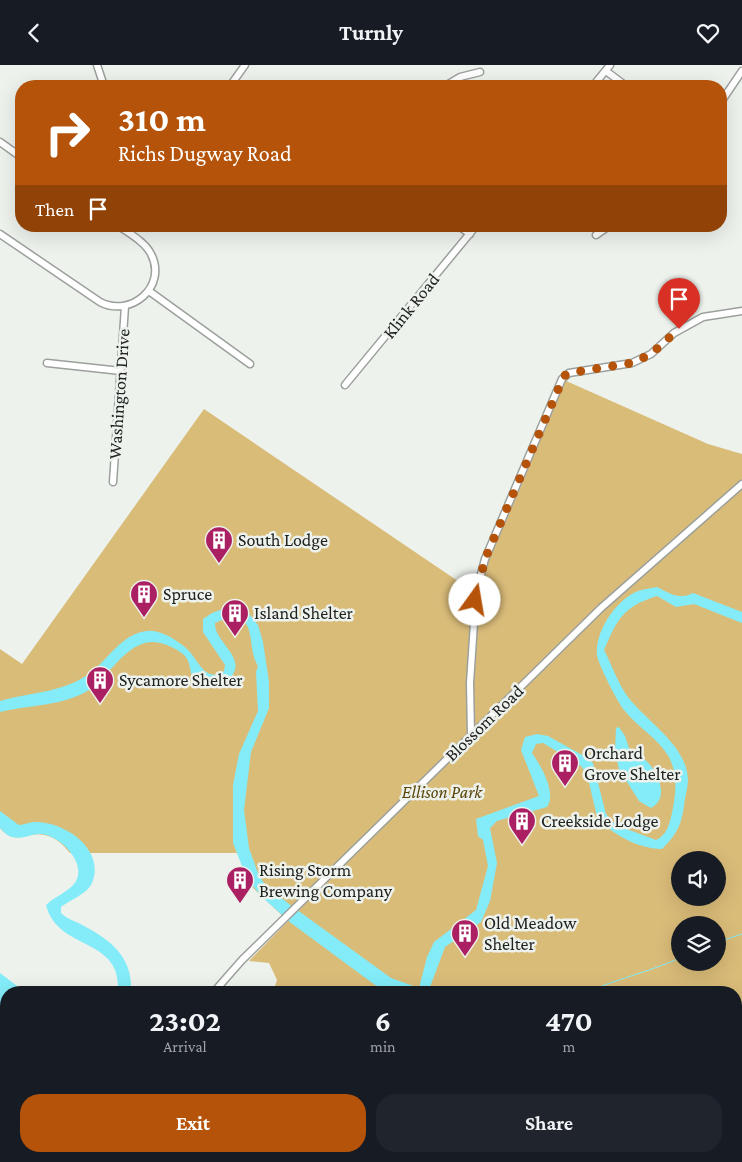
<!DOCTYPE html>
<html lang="en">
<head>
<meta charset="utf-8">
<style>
	:root { --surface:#171b24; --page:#20242c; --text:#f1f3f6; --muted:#9ea1a6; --accent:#b45309 }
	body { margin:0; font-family:"Crimson Pro",serif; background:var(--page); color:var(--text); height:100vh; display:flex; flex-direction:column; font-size:19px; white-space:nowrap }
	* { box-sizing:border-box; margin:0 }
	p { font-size:16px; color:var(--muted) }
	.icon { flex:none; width:28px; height:28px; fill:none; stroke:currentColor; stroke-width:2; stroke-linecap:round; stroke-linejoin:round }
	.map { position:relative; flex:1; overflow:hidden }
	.drawer { position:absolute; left:0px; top:921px; width:742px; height:176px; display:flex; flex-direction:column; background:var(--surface); border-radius:20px 20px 0 0; box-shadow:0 5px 20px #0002 }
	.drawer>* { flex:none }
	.hud { position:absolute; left:15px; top:15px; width:712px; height:152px; border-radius:20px; box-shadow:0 5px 20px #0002; background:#b45309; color:#fff; overflow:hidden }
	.buttons { position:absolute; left:671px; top:786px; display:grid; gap:10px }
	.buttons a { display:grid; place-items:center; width:55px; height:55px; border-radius:50%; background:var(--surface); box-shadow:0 5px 20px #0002; font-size:25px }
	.pin { position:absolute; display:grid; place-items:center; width:42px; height:42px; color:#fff; margin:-51px -21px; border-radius:50% 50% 50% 0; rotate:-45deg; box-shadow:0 0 5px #0007 }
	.pin .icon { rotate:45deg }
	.me { position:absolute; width:55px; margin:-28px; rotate:13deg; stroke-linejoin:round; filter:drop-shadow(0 0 4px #0008) }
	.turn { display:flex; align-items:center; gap:18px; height:105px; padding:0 20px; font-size:22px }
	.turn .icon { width:65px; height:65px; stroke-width:2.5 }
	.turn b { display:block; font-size:35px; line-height:42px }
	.then { display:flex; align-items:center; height:48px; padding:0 20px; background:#0003; gap:10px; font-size:19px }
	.eta { display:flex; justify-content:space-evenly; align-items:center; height:85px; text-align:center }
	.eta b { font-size:30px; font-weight:700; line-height:35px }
	.cta { display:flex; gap:10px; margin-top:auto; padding:10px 20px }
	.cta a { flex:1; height:58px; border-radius:20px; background:var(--accent); color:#fff; font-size:20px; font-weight:700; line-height:58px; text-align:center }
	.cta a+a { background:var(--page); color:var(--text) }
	header { display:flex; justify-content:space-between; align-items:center; height:65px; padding:0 20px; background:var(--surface); font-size:22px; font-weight:700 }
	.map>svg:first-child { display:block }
	.green { fill:#dabc79; fill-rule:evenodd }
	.water { fill:#83ecf8 }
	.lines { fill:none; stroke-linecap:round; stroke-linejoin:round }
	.stream { stroke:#83ecf8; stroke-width:1 }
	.minor-casing { stroke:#9ca09c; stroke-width:9 }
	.minor { stroke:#fff; stroke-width:6 }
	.route { stroke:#b45309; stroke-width:9; stroke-dasharray:0 16.2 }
	.labels { text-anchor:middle; stroke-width:5; stroke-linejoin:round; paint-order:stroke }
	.street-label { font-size:18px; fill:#202220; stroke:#edf2ed }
	.poi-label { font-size:18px; fill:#202220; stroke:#edf2ed; text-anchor:start }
	.park-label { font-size:18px; font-style:italic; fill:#5a4509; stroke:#edf2ed }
</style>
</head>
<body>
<header><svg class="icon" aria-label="back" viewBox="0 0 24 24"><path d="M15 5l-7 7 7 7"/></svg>Turnly<svg class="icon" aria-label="heart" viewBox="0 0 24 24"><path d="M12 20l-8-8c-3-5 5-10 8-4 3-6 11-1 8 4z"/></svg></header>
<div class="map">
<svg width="742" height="1097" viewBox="0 0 742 1097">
	<rect width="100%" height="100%" fill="#edf2ed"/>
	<path class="green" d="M564,315L708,379L742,389V1083L736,1080V928L273,927L277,915L269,898L249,896L288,856L253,823L238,788H70C63,780 56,772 44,770C26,766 17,782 0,763V584L22,599L204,344L477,529L487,497L522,419ZM680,795H718V832H680ZM680,860H718V898H680Z
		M388,1091H618L614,1097H384Z"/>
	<path class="water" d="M657,522C671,529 678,535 693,528L742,547V558L694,539L676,542L657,531C623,542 618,553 604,585C612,600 618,619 628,632C647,657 687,680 688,715C688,721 686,728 685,734C682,758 679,767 662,784C635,783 619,771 598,756L587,709L581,701L543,678L536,679L532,688C541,701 557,728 547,742L497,756L490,763L497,798L490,836L481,857L445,882L430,922L424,927H392L375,920L291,858L262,832L247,814L233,778V720L239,689L258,646L256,607L258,601C249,587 254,570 245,557L224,554L215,558C214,578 251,594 228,615C223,620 217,619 210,619C183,619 196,600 183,589C175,583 163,577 152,577C125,578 109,612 89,625C64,641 28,640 0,647V636C30,627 64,628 90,608C109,594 121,569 147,566C160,564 181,577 190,587C199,598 207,618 224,606L225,600L203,567V554L212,548L223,544L239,543L247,546L258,560L263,577L269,617V643L251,687L244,745L249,783L259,811L264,818L289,839L391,913L419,923L427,892L434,877L476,845L488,801L483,775L478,771L476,754L539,731L521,685L525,672L537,669L548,671L584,691L593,698L606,749L616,760L656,775C667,770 669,760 672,748C676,729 678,710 669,692C658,673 637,662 624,645C618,638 598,599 597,590C595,566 616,535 638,526C644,524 651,523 657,522Z
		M619,662L625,671L633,695L644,694C657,704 671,733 651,743L639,736L619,704L615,686L616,663Z
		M0,746L19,760C24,760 29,757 34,757C64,756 106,784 92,818C87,829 70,835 61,842V848C68,855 76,856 84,861C113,876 133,894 131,927H118C122,871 58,887 46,840C54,832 66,828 74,819C89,800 62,772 42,769C32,768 22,775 12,772C7,771 3,766 0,763Z
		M0,908L25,927L6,928V1091H50L49,1097H0Z"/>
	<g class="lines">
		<path class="stream" d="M718,877L742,869
			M585,928C616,914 649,907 680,893"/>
		<g class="minor-casing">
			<path id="minor" d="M97,0L104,21
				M606,6L626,21
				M230,21L245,0
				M445,21L460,12L480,7
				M593,21L610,0
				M721,37L742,6
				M0,77L21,92
				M459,161L470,169
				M0,169L100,237C130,253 168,222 151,189C145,177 130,169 119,161
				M596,170L609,161
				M149,226L250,299
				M47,298L121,306
				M345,320L476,161
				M113,417L125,241
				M471,670L470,618L476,528L485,494L562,314L569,308L632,298L651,289L674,268L703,252L742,246
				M213,928L242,895L601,543L742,419
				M248,1091L262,1097
				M161,1097L162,1091"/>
		</g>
		<use href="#minor" class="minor"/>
	</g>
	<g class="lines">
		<path class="route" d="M475,535L485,494L564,311L569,308L632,298L651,289L679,264"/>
	</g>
	<defs>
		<g id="building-pin" transform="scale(1.4375)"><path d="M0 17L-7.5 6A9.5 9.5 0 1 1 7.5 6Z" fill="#aa2063" stroke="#edf2ed"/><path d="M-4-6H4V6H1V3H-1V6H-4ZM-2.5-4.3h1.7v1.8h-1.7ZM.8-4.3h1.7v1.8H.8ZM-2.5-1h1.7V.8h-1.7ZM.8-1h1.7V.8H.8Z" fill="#fff"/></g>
	</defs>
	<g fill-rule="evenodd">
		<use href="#building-pin" x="219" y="475"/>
		<use href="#building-pin" x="144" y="529"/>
		<use href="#building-pin" x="235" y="548"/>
		<use href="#building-pin" x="100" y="615"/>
		<use href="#building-pin" x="565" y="698"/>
		<use href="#building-pin" x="522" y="756"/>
		<use href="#building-pin" x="240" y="815"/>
		<use href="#building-pin" x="465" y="868"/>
	</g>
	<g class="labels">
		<g class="street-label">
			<text transform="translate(411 241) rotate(-51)" y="6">Klink Road</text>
			<text transform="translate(119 329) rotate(-86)" y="6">Washington Drive</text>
			<text transform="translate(484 658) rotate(-44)" y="6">Blossom Road</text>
		</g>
		<g class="poi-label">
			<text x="238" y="481">South Lodge</text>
			<text x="163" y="535">Spruce</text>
			<text x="254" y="554">Island Shelter</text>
			<text x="119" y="621">Sycamore Shelter</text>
			<text x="584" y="694">Orchard<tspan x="584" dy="21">Grove Shelter</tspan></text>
			<text x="541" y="762">Creekside Lodge</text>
			<text x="259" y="811">Rising Storm<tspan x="259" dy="21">Brewing Company</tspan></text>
			<text x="484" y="864">Old Meadow<tspan x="484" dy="21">Shelter</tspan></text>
		</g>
		<g class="park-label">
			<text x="442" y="733">Ellison Park</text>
		</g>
	</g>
</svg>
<div class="buttons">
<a><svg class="icon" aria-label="sound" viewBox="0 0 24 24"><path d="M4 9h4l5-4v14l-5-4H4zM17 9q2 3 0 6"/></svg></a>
<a><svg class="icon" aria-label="layers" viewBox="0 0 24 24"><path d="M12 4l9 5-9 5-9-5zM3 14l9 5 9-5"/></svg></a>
</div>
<div class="pin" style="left:679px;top:264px;background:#d93025"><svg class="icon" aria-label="arrive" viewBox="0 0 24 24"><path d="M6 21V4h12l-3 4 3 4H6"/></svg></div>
<svg class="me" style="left:475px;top:535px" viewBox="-20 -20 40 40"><circle r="19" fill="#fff"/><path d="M0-13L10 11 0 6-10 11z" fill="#b45309"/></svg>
<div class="hud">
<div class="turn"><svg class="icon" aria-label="right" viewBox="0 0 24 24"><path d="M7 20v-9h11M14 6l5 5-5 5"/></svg><div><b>310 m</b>Richs Dugway Road</div></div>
<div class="then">Then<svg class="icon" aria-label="arrive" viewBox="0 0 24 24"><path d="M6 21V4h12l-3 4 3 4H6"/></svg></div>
</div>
<section class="drawer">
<div class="eta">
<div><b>23:02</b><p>Arrival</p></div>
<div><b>6</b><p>min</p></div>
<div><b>470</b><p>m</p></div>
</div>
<div class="cta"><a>Exit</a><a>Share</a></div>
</section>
</div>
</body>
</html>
